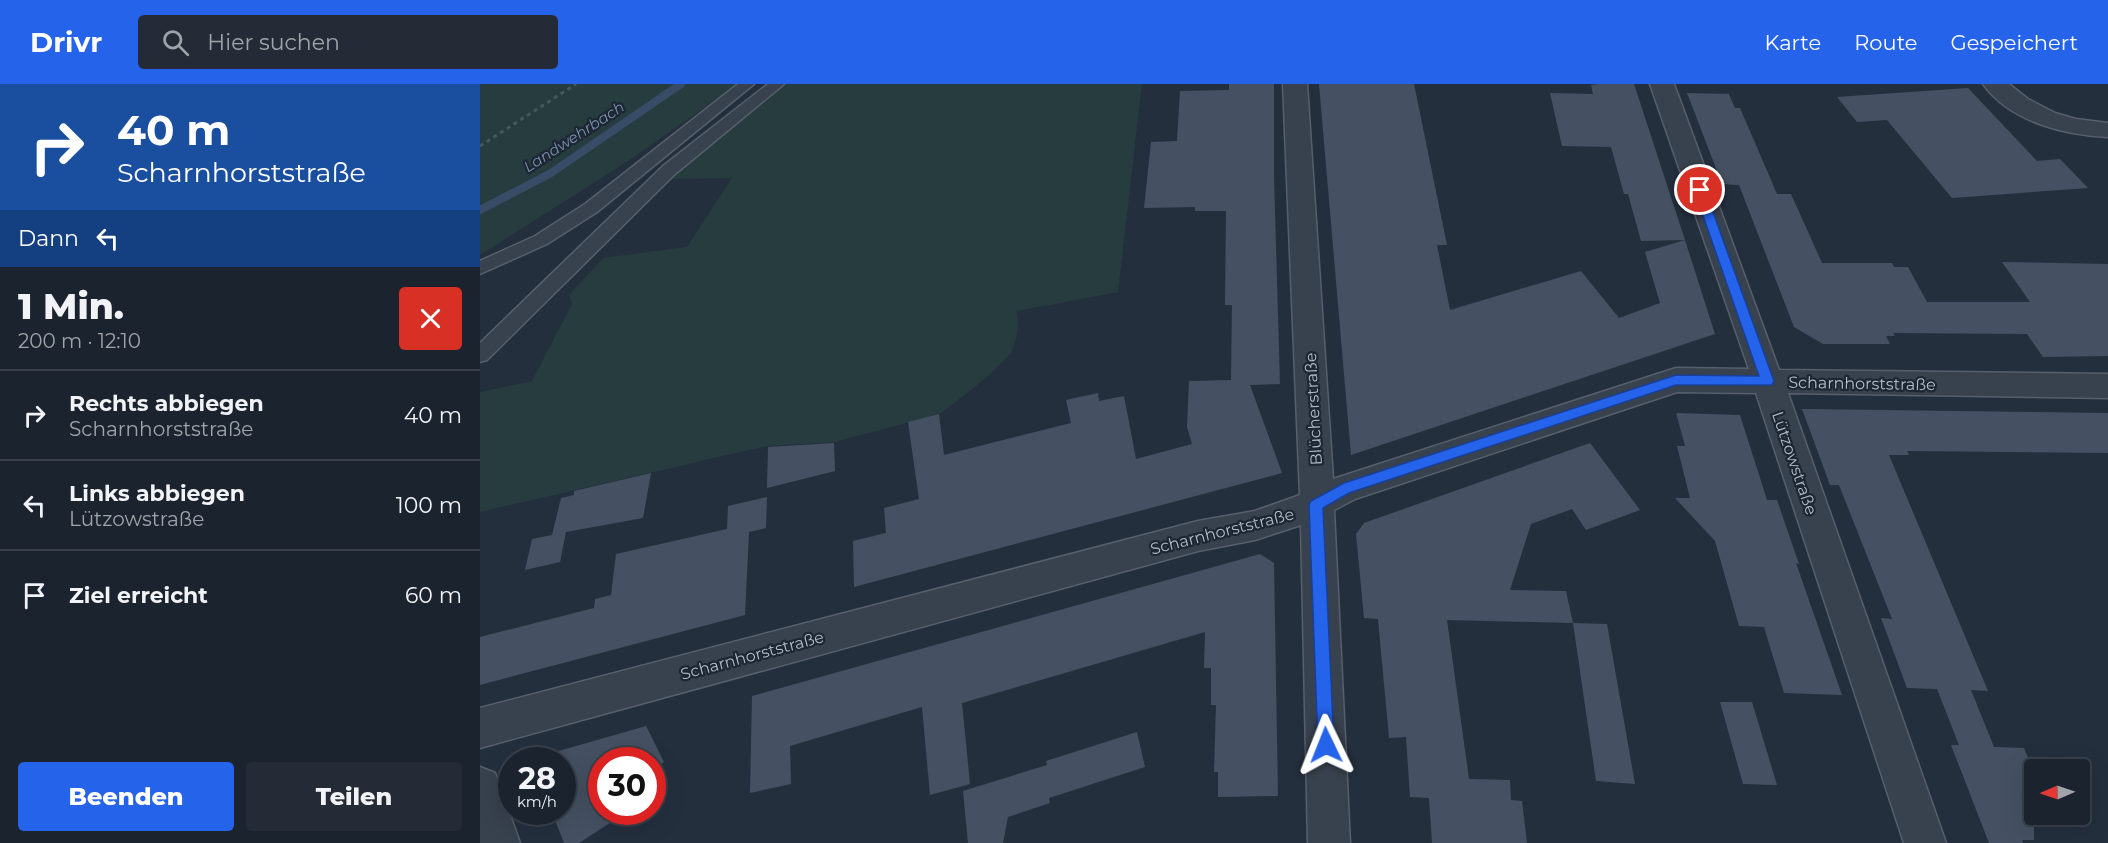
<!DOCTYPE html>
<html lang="de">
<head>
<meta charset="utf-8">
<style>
	:root { --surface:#1b232e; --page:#242b36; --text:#f1f3f6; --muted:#a0a4aa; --line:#39404a; --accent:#2563eb }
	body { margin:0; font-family:Montserrat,sans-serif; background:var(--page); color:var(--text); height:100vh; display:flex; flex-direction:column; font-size:22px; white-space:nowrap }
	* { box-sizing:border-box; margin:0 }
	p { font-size:20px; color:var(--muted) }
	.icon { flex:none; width:33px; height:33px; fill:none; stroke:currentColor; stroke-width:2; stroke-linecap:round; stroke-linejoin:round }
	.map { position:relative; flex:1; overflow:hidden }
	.drawer { display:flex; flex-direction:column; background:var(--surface); width:480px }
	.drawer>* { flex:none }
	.top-card { background:#1a4fa0; color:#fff; overflow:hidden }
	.needle { width:39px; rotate:268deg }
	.fabs { position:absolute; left:1544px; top:675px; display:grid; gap:12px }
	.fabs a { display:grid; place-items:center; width:66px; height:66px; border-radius:6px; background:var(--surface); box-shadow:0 6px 24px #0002,0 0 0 2px var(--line); font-size:30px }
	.speed { position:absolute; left:18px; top:663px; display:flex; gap:12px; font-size:30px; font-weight:700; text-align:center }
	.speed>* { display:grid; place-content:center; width:78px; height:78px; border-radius:50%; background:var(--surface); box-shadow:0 6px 24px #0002,0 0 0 2px var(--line); line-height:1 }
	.speed small { font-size:15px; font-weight:400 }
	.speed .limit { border:9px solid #d22; background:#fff; color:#111 }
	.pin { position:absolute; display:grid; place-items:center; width:51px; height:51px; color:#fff; margin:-26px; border:3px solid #fff; border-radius:50%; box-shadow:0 2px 6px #0007 }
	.me { position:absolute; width:66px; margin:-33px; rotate:358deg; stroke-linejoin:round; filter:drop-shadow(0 0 4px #0008) }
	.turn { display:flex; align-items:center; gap:21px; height:126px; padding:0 18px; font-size:27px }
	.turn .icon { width:78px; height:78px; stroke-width:2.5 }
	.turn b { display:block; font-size:42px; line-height:51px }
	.then { display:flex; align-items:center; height:57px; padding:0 18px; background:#0003; gap:12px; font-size:22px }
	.round { display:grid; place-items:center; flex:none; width:63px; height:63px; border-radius:6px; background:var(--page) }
	.overview { display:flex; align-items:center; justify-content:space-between; height:102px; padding:0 18px }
	h1 { font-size:36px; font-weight:800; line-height:45px }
	.primary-button { display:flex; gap:12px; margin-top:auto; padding:12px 18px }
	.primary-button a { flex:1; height:69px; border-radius:6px; background:var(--accent); color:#fff; font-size:24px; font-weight:800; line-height:69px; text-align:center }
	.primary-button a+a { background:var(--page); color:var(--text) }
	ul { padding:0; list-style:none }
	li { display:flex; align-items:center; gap:18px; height:90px; padding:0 18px; border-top:2px solid var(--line) }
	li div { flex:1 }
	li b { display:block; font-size:22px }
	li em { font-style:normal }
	header { display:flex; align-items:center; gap:36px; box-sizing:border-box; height:84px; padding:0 30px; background:var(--accent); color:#fff }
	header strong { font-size:28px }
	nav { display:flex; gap:33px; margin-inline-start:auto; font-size:21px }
	.search { width:420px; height:54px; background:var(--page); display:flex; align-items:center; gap:15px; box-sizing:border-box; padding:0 21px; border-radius:6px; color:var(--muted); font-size:22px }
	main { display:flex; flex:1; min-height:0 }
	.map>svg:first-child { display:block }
	.green { fill:#263c3f }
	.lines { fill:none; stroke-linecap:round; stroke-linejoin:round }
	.stream { stroke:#394c67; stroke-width:8 }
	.building { fill:#455162 }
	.service-casing { stroke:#565f6c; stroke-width:3 }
	.minor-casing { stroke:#565f6c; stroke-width:3 }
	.path { stroke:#44595c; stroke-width:3; stroke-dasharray:4 4; stroke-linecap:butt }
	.service { fill:#38414e; fill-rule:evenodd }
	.minor { fill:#38414e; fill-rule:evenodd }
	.route { fill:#2563eb; stroke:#184099; stroke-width:1.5 }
	.labels { text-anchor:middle; stroke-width:4.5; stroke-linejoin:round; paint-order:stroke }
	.far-water-label { font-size:15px; font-style:italic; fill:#7c92b1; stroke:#1d2633 }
	.street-label { font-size:16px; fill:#b4bcc9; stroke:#1d2633 }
</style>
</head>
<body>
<header>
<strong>Drivr</strong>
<div class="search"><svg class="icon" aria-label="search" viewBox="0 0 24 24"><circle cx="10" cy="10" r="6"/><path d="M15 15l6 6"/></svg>Hier suchen</div>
<nav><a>Karte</a><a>Route</a><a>Gespeichert</a></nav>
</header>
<main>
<section class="drawer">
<div class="top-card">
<div class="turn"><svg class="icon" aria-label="right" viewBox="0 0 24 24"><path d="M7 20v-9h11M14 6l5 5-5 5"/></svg><div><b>40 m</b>Scharnhorststraße</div></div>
<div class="then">Dann<svg class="icon" aria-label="left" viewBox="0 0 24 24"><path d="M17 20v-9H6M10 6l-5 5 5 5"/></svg></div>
</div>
<div class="overview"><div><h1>1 Min.</h1><p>200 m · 12:10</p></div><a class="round" style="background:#d93025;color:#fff"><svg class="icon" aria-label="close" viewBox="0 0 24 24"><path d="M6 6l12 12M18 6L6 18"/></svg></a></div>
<ul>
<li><svg class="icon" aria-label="right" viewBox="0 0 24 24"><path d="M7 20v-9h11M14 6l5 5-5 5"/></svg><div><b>Rechts abbiegen</b><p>Scharnhorststraße</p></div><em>40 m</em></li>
<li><svg class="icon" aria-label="left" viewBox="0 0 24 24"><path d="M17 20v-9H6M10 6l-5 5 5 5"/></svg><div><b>Links abbiegen</b><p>Lützowstraße</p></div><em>100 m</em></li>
<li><svg class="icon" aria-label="arrive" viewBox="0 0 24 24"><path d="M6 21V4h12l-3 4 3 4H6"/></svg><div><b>Ziel erreicht</b></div><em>60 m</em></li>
</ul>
<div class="primary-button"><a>Beenden</a><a>Teilen</a></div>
</section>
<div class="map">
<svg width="1628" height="759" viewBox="0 0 1628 759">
	<rect width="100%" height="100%" fill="#242f3e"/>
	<path class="green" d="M0,0H258L148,77L0,171Z
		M306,0H662L638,208L537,227C539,242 538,254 531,268C525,280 472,322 459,330L355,358L286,362L0,428V308L52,297L92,220L89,211L123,174L207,163L252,94L190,95L193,91L249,43Z"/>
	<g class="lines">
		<path class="stream" d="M0,126L71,89L201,0"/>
	</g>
	<path class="building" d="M749,0H794V92L800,300L770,301L802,389L374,503L373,457L406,449L404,424L439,415L428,338L459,330L464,371L591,339L586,316L618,309L619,317L644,312L656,375L712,360L707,343L709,297L751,296L752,221H745L746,127H715V123L664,124L671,58L697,57L700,7L749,6Z
		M839,0H934L967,161H957L970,226L1101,187L1139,234L1180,219L1165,168L1205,156L1235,250L871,371Z
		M1119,0H1154L1205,156L1161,157L1148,110H1144L1131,63L1082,62L1070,9L1113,10L1111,1Z
		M1488,4L1557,77L1580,75L1608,104L1472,114L1407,36L1377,38L1357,13Z
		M1207,9L1249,10L1255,24H1260L1297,110H1311L1342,179H1412L1414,183H1428L1447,218H1550L1522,178L1628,180V272L1563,273L1547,250L1413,249L1415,252H1406L1410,260H1343L1314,243L1259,101L1242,100Z
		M1322,325L1628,329V369L1427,367L1429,371H1409L1508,607L1491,606L1514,663L1544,664L1554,688V756H1542L1543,759H1509L1471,661H1479L1457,605L1427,604L1401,534L1412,535L1359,401H1350Z
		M1196,329L1260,331L1287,416H1297L1319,480L1316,479L1362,611L1304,609L1284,543L1259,542L1235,457L1195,414H1210L1197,362H1205Z
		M354,359L355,387L287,404L288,363Z
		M1110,359L1160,426L1106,446L1092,425L1051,440L1030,506L1086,507L1093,539L967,536L989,695L1030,696L1031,716L1042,717L1047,759H952L949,714L930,713L926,653L909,654L898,535L884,534L876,450L884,439Z
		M171,389L163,434L86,448L80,478L45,486L52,455L72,451L81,414L94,411V407Z
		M287,413L286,444L269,448L265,531L0,601V553L114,524L115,515L131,511L136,470L247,445L248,422Z
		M780,470L794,479L798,712L738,713V688H734L736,621H731V584H724L725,548L482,619L490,700L450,711L442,623L310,662L311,700L270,709L272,612Z
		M1093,539L1127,540L1155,700L1116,697Z
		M1240,618H1272L1297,701L1263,700Z
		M166,642L184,678L175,685L183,703L172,710V676H122V728H147L99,759H84L72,728H82V676H63L68,670Z
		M657,648L665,683L569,714L570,719L528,733L523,759H488L483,707L567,681L566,677Z"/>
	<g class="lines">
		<g class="service-casing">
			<path id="service" d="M258,0H274L117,128L67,160L0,190V177L55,152L105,120Z
				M288,0H304L195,90L7,276L0,278V259L183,82Z"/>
		</g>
		<g class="minor-casing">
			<path id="minor" d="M803,0H827L853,395L1196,284L1269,285L1170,0H1194L1299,286L1628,290V314L1308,309L1466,759H1424L1276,309L1197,308L875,415L854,426L870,759H828L821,441L775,456L718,467L0,664V624L718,437L775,427L820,411Z
				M1503,0H1529L1548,15L1575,29L1596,35L1628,39V53C1585,51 1530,38 1503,0Z
				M0,683L15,689L40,759H0Z"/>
		</g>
		<path class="path" d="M0,62L96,0"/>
		<use href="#service" class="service"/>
		<use href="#minor" class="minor"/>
	</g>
	<path class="route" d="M1220,103L1225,106L1294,297L1292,301H1196L869,409L843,424L854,661L852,667L846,670L840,667L838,661L829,421L831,417L864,399L1196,291L1279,292L1214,106Z"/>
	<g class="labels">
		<g class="far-water-label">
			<text transform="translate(94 53) rotate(-33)" y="5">Landwehrbach</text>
		</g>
		<g class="street-label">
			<text transform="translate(1382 299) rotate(1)" y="6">Scharnhorststraße</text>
			<text transform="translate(833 325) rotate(-93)" y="6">Blücherstraße</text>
			<text transform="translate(1315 379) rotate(71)" y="6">Lützowstraße</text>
			<text transform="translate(742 447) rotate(-14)" y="6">Scharnhorststraße</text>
			<text transform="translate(272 571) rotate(-15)" y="6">Scharnhorststraße</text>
		</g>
	</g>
</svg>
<div class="fabs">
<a><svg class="needle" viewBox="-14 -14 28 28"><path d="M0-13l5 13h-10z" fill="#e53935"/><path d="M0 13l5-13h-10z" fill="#a0a4aa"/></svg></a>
</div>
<div class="speed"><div>28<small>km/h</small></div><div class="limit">30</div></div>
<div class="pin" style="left:1220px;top:106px;background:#d93025"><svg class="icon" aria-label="arrive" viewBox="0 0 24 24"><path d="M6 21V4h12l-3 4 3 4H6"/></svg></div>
<svg class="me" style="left:846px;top:661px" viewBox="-20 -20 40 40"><path d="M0-17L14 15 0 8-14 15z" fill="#2563eb" stroke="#fff" stroke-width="4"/></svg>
</div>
</main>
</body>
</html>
